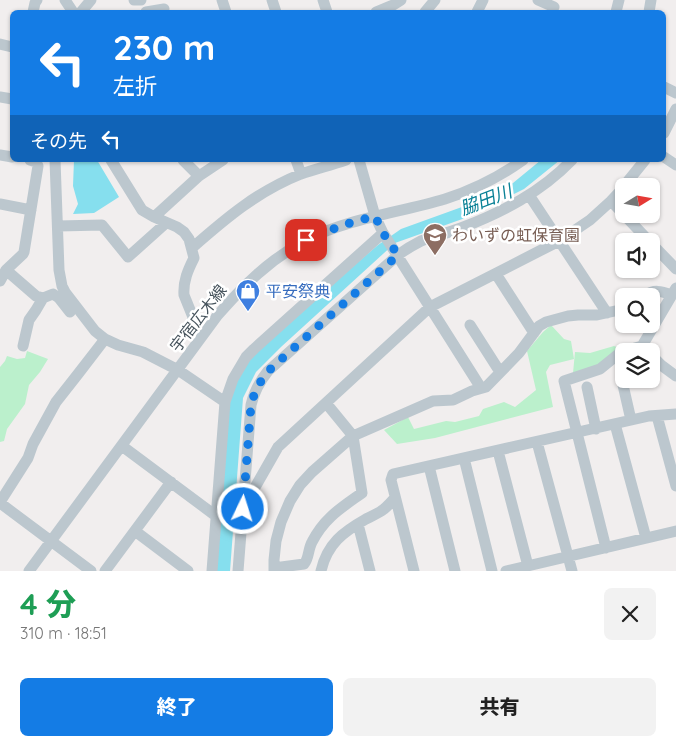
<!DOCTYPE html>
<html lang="ja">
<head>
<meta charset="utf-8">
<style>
	:root { --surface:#fff; --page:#f2f2f2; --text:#222; --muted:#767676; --accent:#147ce5 }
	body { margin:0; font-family:Quicksand,"Noto Sans JP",sans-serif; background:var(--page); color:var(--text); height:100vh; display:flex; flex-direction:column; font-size:19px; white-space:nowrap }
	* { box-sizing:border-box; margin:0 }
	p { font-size:16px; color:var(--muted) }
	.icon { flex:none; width:28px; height:28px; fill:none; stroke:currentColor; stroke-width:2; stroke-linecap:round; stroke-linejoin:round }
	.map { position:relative; height:571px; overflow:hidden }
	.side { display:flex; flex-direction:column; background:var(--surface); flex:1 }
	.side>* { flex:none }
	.hud { position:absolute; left:10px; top:10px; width:656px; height:152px; border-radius:8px; box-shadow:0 1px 4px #0004; background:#147ce5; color:#fff; overflow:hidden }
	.needle { width:32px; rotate:79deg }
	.buttons { position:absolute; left:615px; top:178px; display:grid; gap:10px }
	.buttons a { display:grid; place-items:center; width:45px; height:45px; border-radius:8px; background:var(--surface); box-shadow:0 1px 4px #0004; font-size:25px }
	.pin { position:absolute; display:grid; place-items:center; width:42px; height:42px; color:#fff; margin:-21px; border-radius:10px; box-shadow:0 2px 8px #0006 }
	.me { position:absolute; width:55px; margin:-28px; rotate:4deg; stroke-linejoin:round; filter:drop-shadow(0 0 4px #0008) }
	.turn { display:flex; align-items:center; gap:18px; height:105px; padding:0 20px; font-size:22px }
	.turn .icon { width:65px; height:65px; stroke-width:2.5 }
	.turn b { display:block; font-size:35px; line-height:42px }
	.then { display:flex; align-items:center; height:48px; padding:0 20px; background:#0003; gap:10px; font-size:19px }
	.round { display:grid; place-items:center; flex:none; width:52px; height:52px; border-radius:8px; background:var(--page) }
	.summary { display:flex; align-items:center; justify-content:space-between; height:85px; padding:0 20px }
	h1 { font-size:30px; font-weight:800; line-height:38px; color:#1e9e55 }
	.primary-button { display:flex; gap:10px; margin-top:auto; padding:10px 20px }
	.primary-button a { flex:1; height:58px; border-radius:8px; background:var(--accent); color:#fff; font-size:20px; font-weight:800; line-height:58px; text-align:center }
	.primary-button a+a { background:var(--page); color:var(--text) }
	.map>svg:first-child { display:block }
	.green { fill:#bbf0cc }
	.water { fill:#86dfee }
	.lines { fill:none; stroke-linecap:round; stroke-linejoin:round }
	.minor { stroke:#bcc7ce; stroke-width:11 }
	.route { stroke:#147ce5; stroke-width:9; stroke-dasharray:0 16.2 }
	.labels { text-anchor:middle; stroke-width:5; stroke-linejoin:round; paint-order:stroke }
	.education-label { font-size:16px; fill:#785e54; stroke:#fff; text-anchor:start }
	.shop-label { font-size:16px; fill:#366cbe; stroke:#fff; text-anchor:start }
	.street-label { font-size:16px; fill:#46535c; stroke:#fff }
	.water-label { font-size:18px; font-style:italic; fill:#098196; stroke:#fff }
</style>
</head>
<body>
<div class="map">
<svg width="676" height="571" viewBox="0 0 676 571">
	<rect width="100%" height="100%" fill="#f1eeee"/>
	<path class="green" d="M551,325L564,339L571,341L574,359L550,365L546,372L553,407L435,438L397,444L384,430L408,417L414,429L446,421L455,422L479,416L483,409L504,402L515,407L536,390L527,351L543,332Z
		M614,346L619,348L600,366L573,373L575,352L590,353Z
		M27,351L48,359L40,372L29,385L25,404L7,429L4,441L0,442V367L5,361L7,356L17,359L25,358Z"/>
	<path class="water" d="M74,160H97L119,197L94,213L73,214L78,204L73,186Z
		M541,160H560L524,189L468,217L395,243L281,347L256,372L243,398L230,571H215L227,414L236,379L247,360L322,293L378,245L401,229L484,199L513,183Z"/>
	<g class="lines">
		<path class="minor" d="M65,0L73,12
			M134,0H141
			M222,0L226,12
			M272,0L276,12
			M323,0L327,12
			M538,0L554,7
			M33,12L35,3L37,0
			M81,12L91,0
			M146,12L164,9
			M376,12L393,5L401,0
			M425,12L435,0
			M477,12L483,0
			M616,12L619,0
			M649,12L651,0
			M0,44L12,47
			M664,87L676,93
			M0,97L12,99
			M664,133L676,109
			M0,155L12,157
			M664,157L676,165
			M55,160L59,270L62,286L65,292L95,331L105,339L118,345L143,352L178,370L225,402
			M111,160L142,210L154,217L177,227L184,232L189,239L194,258C188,270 183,281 184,295L201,337
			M183,160L199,176
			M296,160L301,174
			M359,160L375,216L383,233L481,388
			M624,186L645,160
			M529,195L607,313
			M611,201L649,241
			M0,204L31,210
			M154,217L199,176L223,160
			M58,226L102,225L128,257L166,223
			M651,243L676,269
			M192,248C226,218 258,191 301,174C316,169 331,165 346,160
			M6,270L36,296L43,298L53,294L59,298L70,312
			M496,274L534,333
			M0,281L6,270L23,254L24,252L38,166L36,162L30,160
			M644,296C654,289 661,291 672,295
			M470,325L500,372
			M23,346L29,320L36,310L43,298
			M646,350L642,346L676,288
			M651,355L661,365L676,376
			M623,385L631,420
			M587,387L596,429
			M657,416L676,486
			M615,424L646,538
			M537,442L572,571
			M122,446L216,516
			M498,451L528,566
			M464,458L492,571
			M429,466L455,571
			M0,502L28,458L33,444L56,402L78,374L105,339
			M0,503L91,571
			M245,505L278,447L430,307L559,241L590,220L611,201L624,187
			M358,524L370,571
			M135,531L188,571
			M606,548L564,381L600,369L621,352L642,346
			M274,568L304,564C309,559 308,549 312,542C324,518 341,508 362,493L353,436L326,403
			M29,571L217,316C243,286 270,259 306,240C350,218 398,213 445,199C473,190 499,177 523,160
			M105,571L171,482
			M212,571L225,402L233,379L246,357L254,349L383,233
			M238,571L251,405C254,392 260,381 268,371L398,255C405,250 413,245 421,241C434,236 448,233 461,228C503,212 541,192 572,160
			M274,571V560L276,541L281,522L290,501L300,485L312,472L353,436L433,401L453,400L472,391L486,387L519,353L539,326L546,322L568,316L578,315H597L624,309
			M321,571C327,544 343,532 366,519C372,516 379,513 384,509C388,506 391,502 395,498
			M414,571L391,480L393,474L649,416L676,414
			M506,571L676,531"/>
	</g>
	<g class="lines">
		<path class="route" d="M243,509L251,405C255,389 263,375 276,364L398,255L383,233L375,216L343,225L306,240"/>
	</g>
	<defs>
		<g id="school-pin" transform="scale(1.25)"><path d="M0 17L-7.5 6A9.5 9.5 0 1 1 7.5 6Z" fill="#8d6e63" stroke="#fff"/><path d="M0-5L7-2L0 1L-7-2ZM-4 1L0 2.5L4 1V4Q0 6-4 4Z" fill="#fff"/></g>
		<g id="shop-pin" transform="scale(1.25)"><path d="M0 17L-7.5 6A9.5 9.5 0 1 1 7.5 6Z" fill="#3f7fe0" stroke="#fff"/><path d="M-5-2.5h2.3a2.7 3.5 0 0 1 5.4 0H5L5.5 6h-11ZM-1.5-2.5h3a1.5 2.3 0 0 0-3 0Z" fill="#fff"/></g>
	</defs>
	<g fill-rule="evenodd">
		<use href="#school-pin" x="435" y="235"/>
		<use href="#shop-pin" x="248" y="291"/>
	</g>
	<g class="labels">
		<g class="education-label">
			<text x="452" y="241">わいずの虹保育園</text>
		</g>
		<g class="shop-label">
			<text x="266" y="297">平安祭典</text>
		</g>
		<g class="street-label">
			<text transform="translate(198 318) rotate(-52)" y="6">宇宿広木線</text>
		</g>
		<g class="water-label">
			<text transform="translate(486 200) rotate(-21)" y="6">脇田川</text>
		</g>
	</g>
</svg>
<div class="buttons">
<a><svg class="needle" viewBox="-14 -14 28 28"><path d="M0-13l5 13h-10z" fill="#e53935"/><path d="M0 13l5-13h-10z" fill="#767676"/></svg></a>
<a><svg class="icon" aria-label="sound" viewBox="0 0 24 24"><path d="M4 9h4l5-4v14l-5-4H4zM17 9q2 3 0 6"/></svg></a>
<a><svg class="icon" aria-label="search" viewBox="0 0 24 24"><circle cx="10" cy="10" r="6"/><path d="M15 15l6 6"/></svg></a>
<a><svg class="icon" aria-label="layers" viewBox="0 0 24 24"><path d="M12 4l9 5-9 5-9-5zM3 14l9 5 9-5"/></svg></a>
</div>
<div class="pin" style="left:306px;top:240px;background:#d93025"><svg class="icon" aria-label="arrive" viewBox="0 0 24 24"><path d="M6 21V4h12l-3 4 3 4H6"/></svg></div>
<svg class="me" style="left:243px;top:509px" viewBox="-20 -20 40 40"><circle r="17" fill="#147ce5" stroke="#fff" stroke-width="3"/><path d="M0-11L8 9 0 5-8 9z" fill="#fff"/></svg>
<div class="hud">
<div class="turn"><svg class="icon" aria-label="left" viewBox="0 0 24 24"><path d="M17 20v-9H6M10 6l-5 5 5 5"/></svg><div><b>230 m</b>左折</div></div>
<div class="then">その先<svg class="icon" aria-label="left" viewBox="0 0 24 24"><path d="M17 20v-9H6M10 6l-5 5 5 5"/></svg></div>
</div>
</div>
<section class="side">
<div class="summary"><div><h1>4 分</h1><p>310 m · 18:51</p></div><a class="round"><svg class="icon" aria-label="close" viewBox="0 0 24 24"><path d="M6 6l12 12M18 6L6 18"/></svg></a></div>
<div class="primary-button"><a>終了</a><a>共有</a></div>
</section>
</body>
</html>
